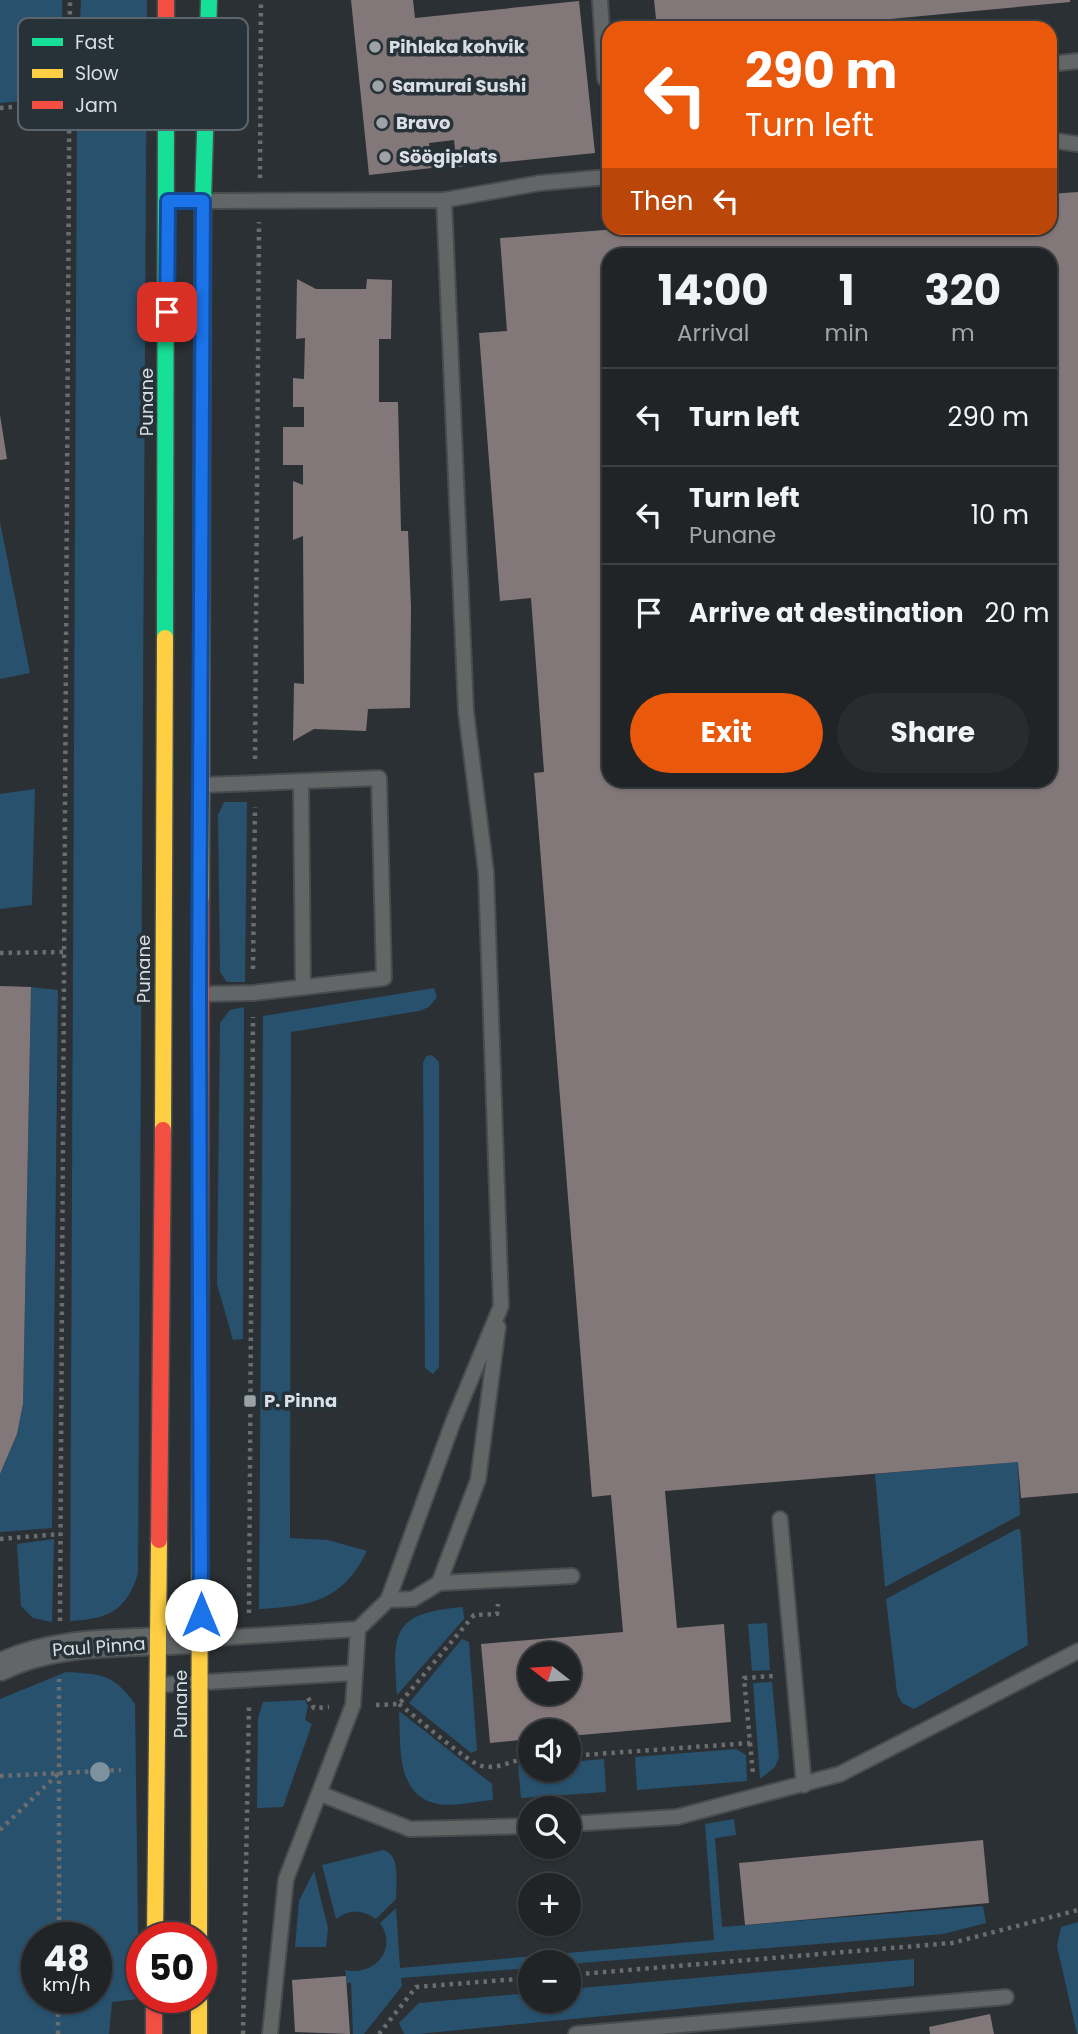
<!DOCTYPE html>
<html lang="en">
<head>
<meta charset="utf-8">
<style>
	:root { --surface:#202427; --page:#282c2f; --text:#f1f3f6; --muted:#a2a4a7; --line:#3d4144; --accent:#ea580c }
	body { margin:0; font-family:Poppins,sans-serif; background:var(--page); color:var(--text); height:100vh; display:flex; flex-direction:column; font-size:26px; white-space:nowrap }
	* { box-sizing:border-box; margin:0 }
	p { font-size:23px; color:var(--muted) }
	.icon { flex:none; width:38px; height:38px; fill:none; stroke:currentColor; stroke-width:2; stroke-linecap:round; stroke-linejoin:round }
	.map { position:relative; flex:1; overflow:hidden }
	.side { position:absolute; left:602px; top:248px; width:455px; height:539px; display:flex; flex-direction:column; background:var(--surface); border-radius:21px; box-shadow:0 2px 5px #0004,0 0 0 2px var(--line) }
	.side>* { flex:none }
	.hud { position:absolute; left:602px; top:21px; width:455px; height:214px; border-radius:21px; box-shadow:0 2px 5px #0004,0 0 0 2px var(--line); background:#ea580c; color:#fff; overflow:hidden }
	.needle { width:46px; rotate:287deg }
	.tools { position:absolute; left:518px; top:1642px; display:grid; gap:14px }
	.tools a { display:grid; place-items:center; width:63px; height:63px; border-radius:50%; background:var(--surface); box-shadow:0 2px 5px #0004,0 0 0 2px var(--line); font-size:35px }
	.speed { position:absolute; left:21px; top:1922px; display:flex; gap:14px; font-size:35px; font-weight:700; text-align:center }
	.speed>* { display:grid; place-content:center; width:91px; height:91px; border-radius:50%; background:var(--surface); box-shadow:0 2px 5px #0004,0 0 0 2px var(--line); line-height:1 }
	.speed small { font-size:18px; font-weight:400 }
	.speed .limit { border:10px solid #d22; background:#fff; color:#111 }
	.pin { position:absolute; display:grid; place-items:center; width:60px; height:60px; color:#fff; margin:-30px; border-radius:14px; box-shadow:0 4px 10px #0006 }
	.me { position:absolute; width:77px; margin:-38px; rotate:0deg; stroke-linejoin:round; filter:drop-shadow(0 0 5px #0008) }
	.turn { display:flex; align-items:center; gap:24px; height:147px; padding:0 28px; font-size:32px }
	.turn .icon { width:91px; height:91px; stroke-width:2.5 }
	.turn b { display:block; font-size:49px; line-height:60px }
	.then { display:flex; align-items:center; height:66px; padding:0 28px; background:#0003; gap:14px; font-size:26px }
	.eta { display:flex; justify-content:space-evenly; align-items:center; height:119px; text-align:center }
	.eta b { font-size:42px; font-weight:700; line-height:49px }
	.primary-button { display:flex; gap:14px; margin-top:auto; padding:14px 28px }
	.primary-button a { flex:1; height:80px; border-radius:42px; background:var(--accent); color:#fff; font-size:28px; font-weight:700; line-height:80px; text-align:center }
	.primary-button a+a { background:var(--page); color:var(--text) }
	ul { padding:0; list-style:none }
	li { display:flex; align-items:center; gap:21px; height:98px; padding:0 28px; border-top:2px solid var(--line) }
	li div { flex:1 }
	li b { display:block; font-size:26px }
	li em { font-style:normal }
	.map>svg:first-child { display:block }
	.green { fill:#28516e; fill-rule:evenodd }
	.building { fill:#837879; fill-rule:evenodd }
	.lines { fill:none; stroke-linecap:round; stroke-linejoin:round }
	.lane-casing { stroke:#484c4f; stroke-width:18 }
	.street-casing { stroke:#484c4f; stroke-width:30 }
	.fast-casing { stroke:#484c4f; stroke-width:19 }
	.slow-casing { stroke:#484c4f; stroke-width:19 }
	.jam-casing { stroke:#484c4f; stroke-width:19 }
	.path { stroke:#6a6c6e; stroke-width:4.5; stroke-dasharray:3.5 5; stroke-linecap:butt }
	.lane { stroke:#626667; stroke-width:14 }
	.street { stroke:#626667; stroke-width:26 }
	.fast { stroke:#16e098; stroke-width:16 }
	.slow { stroke:#ffcf43; stroke-width:16 }
	.jam { stroke:#f24e42; stroke-width:16 }
	.tree { fill:#7e919f }
	.route-casing { stroke:#114b97; stroke-width:18 }
	.route { stroke:#1a73e8; stroke-width:12 }
	.poi-dot { fill:#9ca2a6; stroke:#273138; stroke-width:2.5 }
	.labels { text-anchor:middle; stroke-width:7; stroke-linejoin:round; paint-order:stroke }
	.poi-label { font-size:18px; font-weight:bold; fill:#d9dfe4; stroke:#273138; text-anchor:start }
	.street-label { font-size:18px; fill:#d9dfe4; stroke:#273138 }
	.key { fill:#273138; stroke:#5c656c; stroke-width:2 }
	.key-label { font-size:19px; fill:#d9dfe4 }
</style>
</head>
<body>
<div class="map">
<svg width="1078" height="2034" viewBox="0 0 1078 2034">
	<rect width="100%" height="100%" fill="#2b3034"/>
	<path class="green" d="M0,0H62L63,84L58,98L0,103Z
		M81,0H147L138,1573C127,1611 108,1619 70,1621L77,97Z
		M0,522L30,673L0,679Z
		M35,789L32,905L0,909V794Z
		M224,802H247L245,982H227L220,972L218,815Z
		M31,987L58,990L52,1528L0,1532V1474L17,1434L23,1404Z
		M434,988L437,997L429,1007L419,1011L291,1032L290,1538L328,1540L367,1551C342,1601 312,1606 259,1609L263,1016Z
		M244,1007L243,1339L233,1340L217,1284L220,1023L230,1010Z
		M432,1055L439,1062V1367L433,1374L425,1368L423,1063L426,1056Z
		M1018,1462L1020,1515L885,1587L875,1474Z
		M1017,1529H1020L1021,1538L1028,1645L914,1709L902,1703L897,1693L886,1599Z
		M54,1539L52,1622L33,1618L21,1606L17,1544Z
		M463,1607L464,1619L397,1695C392,1631 393,1613 463,1607Z
		M767,1623L770,1670L752,1671L748,1624Z
		M462,1639L469,1642L477,1750L471,1753L409,1703Z
		M66,1672C101,1674 114,1674 135,1704L139,1999L112,2002L109,2034H0V1699ZM37,1937H96V1997H37Z
		M772,1682L779,1757L775,1767L760,1779L753,1683Z
		M305,1700L308,1706L305,1720L312,1724L283,1807L257,1808L258,1718L263,1702Z
		M399,1711L492,1784L493,1800C477,1801 454,1807 438,1804C395,1796 401,1745 399,1711Z
		M736,1749L746,1755L747,1781L637,1790L635,1757Z
		M604,1759L606,1792L521,1798L518,1765H530V1769H569V1762Z
		M734,1819L736,1835L715,1838L722,1927L983,1906L986,1923L943,1934L569,1964V1962H530V1968L401,1978L402,1986L364,2034H353L351,1983H347L345,1970C373,1977 399,1950 380,1923L396,1908L400,1968L714,1940L705,1824Z
		M383,1850C401,1854 396,1884 396,1899L376,1919C362,1909 349,1909 336,1919L322,1865Z
		M314,1871L328,1928L326,1947H295L299,1901Z
		M1078,1922V2034H1077L1057,1946L1061,1927Z
		M914,1959V1986L418,2034H404L399,2023L419,2003L530,1993V2000H569V1989Z"/>
	<path class="building" d="M351,0H413L415,18L579,1L595,153L457,167L454,140L429,143L432,168L369,175Z
		M654,0H1070V2L794,28H657Z
		M1078,192V1493L1021,1498L1018,1462L665,1491L677,1628L724,1624L731,1722L569,1736V1731H530V1739L490,1743L481,1644L623,1632L611,1495L592,1497L534,773L544,772L531,598L500,601L479,333L507,331L500,238L630,228H1050V194ZM609,256H1050V780H609ZM530,1654H569V1692H530Z
		M297,279L316,289H366L367,279L392,280L391,339H379V402H398L401,531H408L411,607L410,708L368,709L366,731L314,729L293,741L294,683L304,684L303,536L293,540V481L303,485V465H283V427H304V407H293V378L304,379L305,338L296,339Z
		M0,415L7,459L0,460Z
		M0,986L31,987L23,1404L17,1434L0,1474Z
		M983,1840L989,1903L745,1925L739,1863Z
		M346,1976L350,2034L295,2032L292,1980Z
		M990,2014L994,2034H930L929,2027Z"/>
	<g class="lines">
		<g class="lane-casing">
			<path id="lane" d="M600,0L605,79L609,83
				M1050,64L1078,61
				M1050,140L1078,144
				M444,200L540,183L609,177
				M204,201L444,200L466,712L486,872L501,1306L453,1422L388,1600L358,1629L353,1705L286,1879L270,2034
				M301,783L303,987
				M203,785L379,778L384,978L253,993L203,994
				M780,1519L804,1785
				M439,1583L478,1480L498,1327
				M388,1600L413,1599L439,1583L572,1576
				M202,1639L358,1629
				M157,1685L353,1673
				M321,1794L410,1829L530,1826
				M569,1824L677,1817L840,1774L1078,1651
				M576,2034L1006,1997"/>
		</g>
		<g class="street-casing">
			<path id="street" d="M0,1667C60,1637 134,1645 200,1639"/>
		</g>
		<g class="fast-casing">
			<path id="fast" d="M202,443L203,201L209,0
				M165,638L166,93"/>
		</g>
		<g class="slow-casing">
			<path id="slow" d="M201,902L202,443
				M163,1130L165,638
				M155,1937L159,1540
				M199,1937L200,1462
				M199,1997V2034"/>
		</g>
		<g class="jam-casing">
			<path id="jam" d="M166,93V0
				M200,1462L201,902
				M159,1540L163,1130
				M154,1997V2034"/>
		</g>
		<path class="path" d="M0,108L69,102
			M260,178L261,0
			M255,759L259,222
			M0,953L63,952
			M253,969L255,807
			M0,1539L60,1534
			M249,1613L253,1017
			M60,1621L70,0
			M308,1698L314,1708L329,1707
			M399,1704C414,1715 469,1764 482,1766C499,1770 514,1759 530,1758
			M376,1705L399,1704L474,1615L497,1614L498,1604
			M750,1743L753,1774
			M569,1756L750,1743L744,1678L773,1676
			M0,1776L121,1770
			M0,1830L59,1773
			M59,1937V1679
			M569,1975L952,1943L1078,1910
			M58,2034V1997
			M243,2034L249,1703
			M379,2034L416,1987L530,1978"/>
		<use href="#lane" class="lane"/>
		<use href="#street" class="street"/>
		<use href="#fast" class="fast"/>
		<use href="#slow" class="slow"/>
		<use href="#jam" class="jam"/>
	</g>
	<circle class="tree" cx="100" cy="1772" r="10"/>
	<g class="lines">
		<g class="route-casing">
			<path id="route" d="M167,312L168,201H203L199,994L201,1615"/>
		</g>
		<use href="#route" class="route"/>
	</g>
	<g class="poi-dot">
		<circle cx="375" cy="47" r="7"/>
		<circle cx="378" cy="86" r="7"/>
		<circle cx="382" cy="123" r="7"/>
		<circle cx="385" cy="157" r="7"/>
		<rect x="243" y="1394" width="14" height="14" rx="3.5"/>
	</g>
	<g class="labels">
		<g class="poi-label">
			<text x="389" y="53">Pihlaka kohvik</text>
			<text x="392" y="92">Samurai Sushi</text>
			<text x="396" y="129">Bravo</text>
			<text x="399" y="163">Söögiplats</text>
			<text x="264" y="1407">P. Pinna</text>
		</g>
		<g class="street-label">
			<text transform="translate(147 402) rotate(-90)" y="6">Punane</text>
			<text transform="translate(144 969) rotate(-90)" y="6">Punane</text>
			<text transform="translate(99 1647) rotate(-4)" y="6">Paul Pinna</text>
			<text transform="translate(181 1704) rotate(-90)" y="6">Punane</text>
		</g>
	</g>
	<rect x="18" y="18" width="230" height="112" rx="10" class="key"/>
	<rect x="32" y="38" width="31" height="8" fill="#16e098"/>
	<rect x="32" y="69" width="31" height="9" fill="#ffcf43"/>
	<rect x="32" y="101" width="31" height="8" fill="#f24e42"/>
	<g class="key-label">
		<text x="75" y="49">Fast</text>
		<text x="75" y="80">Slow</text>
		<text x="75" y="112">Jam</text>
	</g>
</svg>
<div class="tools">
<a><svg class="needle" viewBox="-14 -14 28 28"><path d="M0-13l5 13h-10z" fill="#e53935"/><path d="M0 13l5-13h-10z" fill="#a2a4a7"/></svg></a>
<a><svg class="icon" aria-label="sound" viewBox="0 0 24 24"><path d="M4 9h4l5-4v14l-5-4H4zM17 9q2 3 0 6"/></svg></a>
<a><svg class="icon" aria-label="search" viewBox="0 0 24 24"><circle cx="10" cy="10" r="6"/><path d="M15 15l6 6"/></svg></a>
<a>+</a>
<a>−</a>
</div>
<div class="speed"><div>48<small>km/h</small></div><div class="limit">50</div></div>
<div class="pin" style="left:167px;top:312px;background:#d93025"><svg class="icon" aria-label="arrive" viewBox="0 0 24 24"><path d="M6 21V4h12l-3 4 3 4H6"/></svg></div>
<svg class="me" style="left:201px;top:1615px" viewBox="-20 -20 40 40"><circle r="19" fill="#fff"/><path d="M0-13L10 11 0 6-10 11z" fill="#1a73e8"/></svg>
<div class="hud">
<div class="turn"><svg class="icon" aria-label="left" viewBox="0 0 24 24"><path d="M17 20v-9H6M10 6l-5 5 5 5"/></svg><div><b>290 m</b>Turn left</div></div>
<div class="then">Then<svg class="icon" aria-label="left" viewBox="0 0 24 24"><path d="M17 20v-9H6M10 6l-5 5 5 5"/></svg></div>
</div>
<section class="side">
<div class="eta">
<div><b>14:00</b><p>Arrival</p></div>
<div><b>1</b><p>min</p></div>
<div><b>320</b><p>m</p></div>
</div>
<ul>
<li><svg class="icon" aria-label="left" viewBox="0 0 24 24"><path d="M17 20v-9H6M10 6l-5 5 5 5"/></svg><div><b>Turn left</b></div><em>290 m</em></li>
<li><svg class="icon" aria-label="left" viewBox="0 0 24 24"><path d="M17 20v-9H6M10 6l-5 5 5 5"/></svg><div><b>Turn left</b><p>Punane</p></div><em>10 m</em></li>
<li><svg class="icon" aria-label="arrive" viewBox="0 0 24 24"><path d="M6 21V4h12l-3 4 3 4H6"/></svg><div><b>Arrive at destination</b></div><em>20 m</em></li>
</ul>
<div class="primary-button"><a>Exit</a><a>Share</a></div>
</section>
</div>
</body>
</html>
